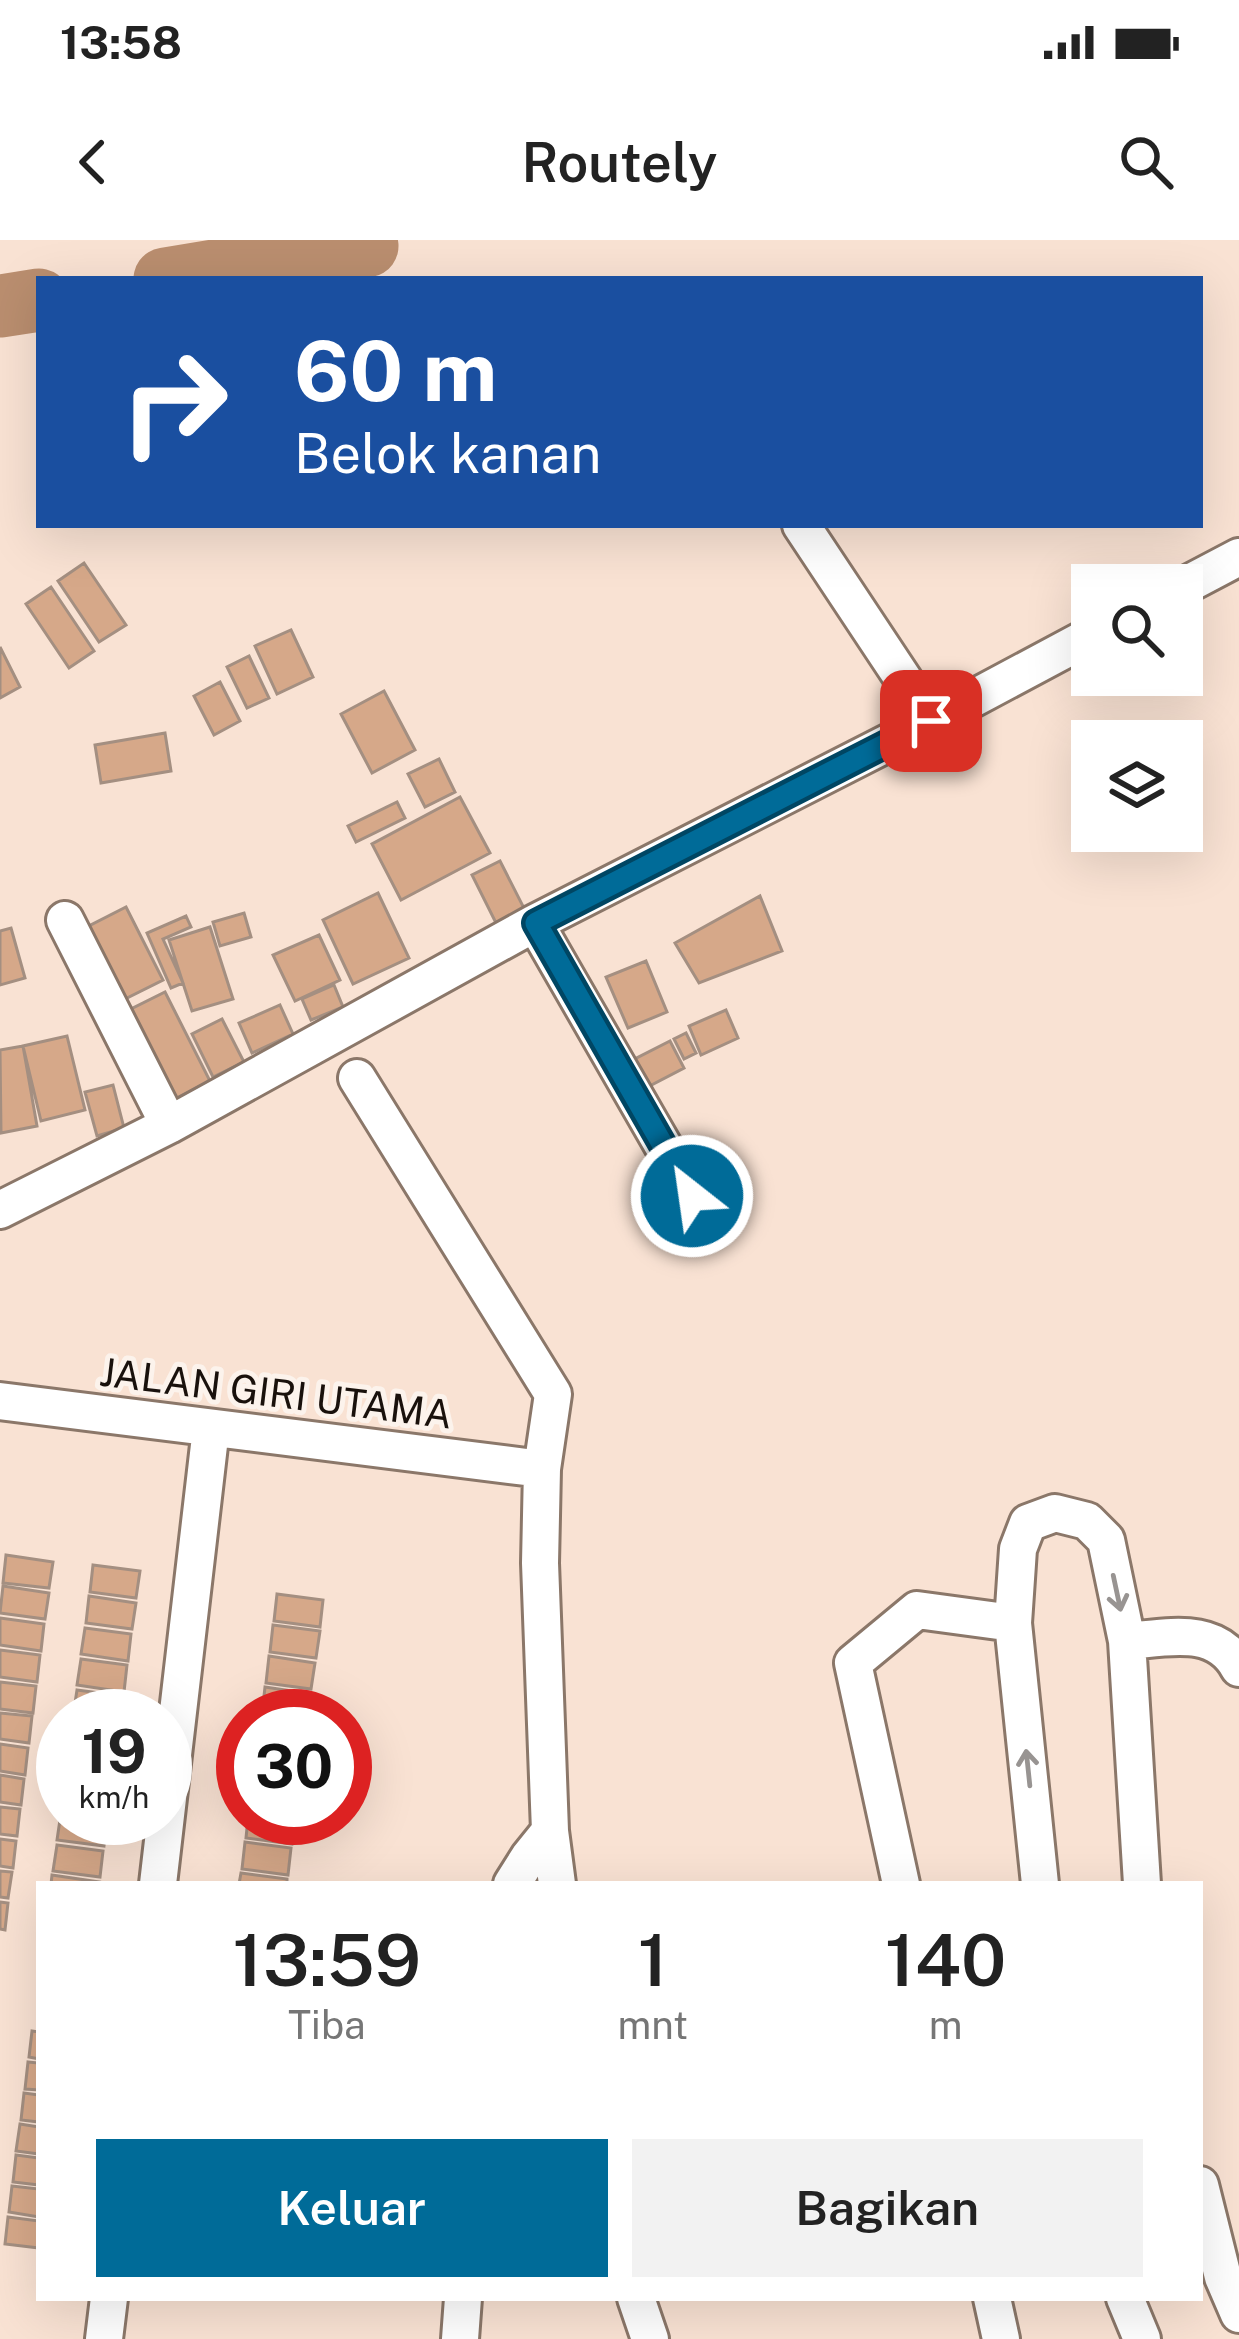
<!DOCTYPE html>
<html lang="id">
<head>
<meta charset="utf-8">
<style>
	:root { --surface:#fff; --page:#f2f2f2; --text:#222; --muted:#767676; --accent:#006b98 }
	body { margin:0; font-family:"Public Sans",sans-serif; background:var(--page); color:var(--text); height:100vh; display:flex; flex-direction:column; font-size:45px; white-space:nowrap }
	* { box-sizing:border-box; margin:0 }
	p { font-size:39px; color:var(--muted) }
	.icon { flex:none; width:66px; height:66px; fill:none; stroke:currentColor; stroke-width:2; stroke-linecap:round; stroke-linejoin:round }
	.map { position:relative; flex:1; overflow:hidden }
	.side { position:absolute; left:36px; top:1641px; width:1167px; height:420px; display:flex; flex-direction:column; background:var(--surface); border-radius:0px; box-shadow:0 12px 48px #0002 }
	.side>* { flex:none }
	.banner { position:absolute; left:36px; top:36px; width:1167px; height:252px; border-radius:0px; box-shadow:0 12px 48px #0002; background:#1a4fa0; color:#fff; overflow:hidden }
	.tools { position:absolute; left:1071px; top:324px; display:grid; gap:24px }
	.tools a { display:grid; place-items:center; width:132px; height:132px; border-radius:0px; background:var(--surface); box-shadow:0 12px 48px #0002; font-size:60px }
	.speed { position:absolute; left:36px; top:1449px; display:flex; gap:24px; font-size:60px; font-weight:700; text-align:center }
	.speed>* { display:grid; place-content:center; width:156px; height:156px; border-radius:50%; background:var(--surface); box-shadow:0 12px 48px #0002; line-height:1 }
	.speed small { font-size:30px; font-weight:400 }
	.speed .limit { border:18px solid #d22; background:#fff; color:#111 }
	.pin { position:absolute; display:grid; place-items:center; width:102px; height:102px; color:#fff; margin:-51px; border-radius:24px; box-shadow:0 6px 18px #0006 }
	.me { position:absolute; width:132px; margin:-66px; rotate:330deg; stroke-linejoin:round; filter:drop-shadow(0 0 9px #0008) }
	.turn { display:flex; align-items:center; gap:42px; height:252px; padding:0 60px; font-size:54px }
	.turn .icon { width:156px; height:156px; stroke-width:2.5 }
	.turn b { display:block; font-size:84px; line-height:102px }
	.eta { display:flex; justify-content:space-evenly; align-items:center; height:204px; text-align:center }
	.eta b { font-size:72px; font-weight:600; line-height:84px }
	.primary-button { display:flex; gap:24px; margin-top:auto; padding:24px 60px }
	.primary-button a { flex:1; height:138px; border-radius:0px; background:var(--accent); color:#fff; font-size:48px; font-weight:600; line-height:138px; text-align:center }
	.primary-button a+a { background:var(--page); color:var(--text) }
	.status { display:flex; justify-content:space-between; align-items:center; height:84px; padding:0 60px; background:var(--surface); direction:ltr }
	.status svg { height:33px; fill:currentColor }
	header { display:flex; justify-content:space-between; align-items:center; height:156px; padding:0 60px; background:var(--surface); font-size:54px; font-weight:600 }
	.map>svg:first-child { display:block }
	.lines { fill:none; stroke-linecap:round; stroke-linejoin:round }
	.river { stroke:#ba8e6f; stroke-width:63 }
	.building { fill:#d6a889; stroke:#a48f81; stroke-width:3 }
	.minor-casing { stroke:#8b7769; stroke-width:42 }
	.minor { stroke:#fff; stroke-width:36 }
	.oneway { stroke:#989492 }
	.route-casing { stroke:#004663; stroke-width:30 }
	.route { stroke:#006b98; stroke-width:21 }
	.labels { text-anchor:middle; stroke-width:10; stroke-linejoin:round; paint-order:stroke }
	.street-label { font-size:39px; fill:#19110c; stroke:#fcf3ec }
</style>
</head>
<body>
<div class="status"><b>13:58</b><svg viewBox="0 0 49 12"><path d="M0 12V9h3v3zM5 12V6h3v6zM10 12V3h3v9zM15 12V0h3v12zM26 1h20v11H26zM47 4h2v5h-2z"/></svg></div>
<header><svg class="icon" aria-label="back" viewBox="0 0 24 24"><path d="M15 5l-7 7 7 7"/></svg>Routely<svg class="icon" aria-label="search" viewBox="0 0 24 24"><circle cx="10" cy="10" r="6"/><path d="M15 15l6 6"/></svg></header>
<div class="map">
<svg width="1239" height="2099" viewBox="0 0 1239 2099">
	<rect width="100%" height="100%" fill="#f9e2d3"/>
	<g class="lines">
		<path class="river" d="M165,39L367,6
			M0,66L39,60"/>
	</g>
	<path class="building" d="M84,323L126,385L99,402L58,341Z
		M51,347L94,411L69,428L26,364Z
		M291,390L313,437L277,454L255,406Z
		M0,407L20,447L0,458Z
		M249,416L269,458L247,468L227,427Z
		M220,442L240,481L214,495L194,456Z
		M384,451L415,510L372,533L341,474Z
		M165,493L171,531L101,543L95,505Z
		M439,519L455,552L425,567L408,534Z
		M460,557L490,613L401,660L372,604Z
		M397,562L405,578L356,602L348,586Z
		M500,621L529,678L501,693L472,635Z
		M378,653L409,718L353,744L323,680Z
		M760,656L782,711L699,743L675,703Z
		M126,667L163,740L117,763L81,690Z
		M244,673L251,697L220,706L213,682Z
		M186,676L191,687L163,699L183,743L171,748L147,693Z
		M210,687L233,759L192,771L169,700Z
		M11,688L25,738L0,745V691Z
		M319,695L340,740L295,761L273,715Z
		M646,721L667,772L628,788L606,737Z
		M334,745L343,767L311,780L302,759Z
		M165,752L210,841L165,864L119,775Z
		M280,765L293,794L252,813L239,783Z
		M726,770L738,798L701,815L689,786Z
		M222,779L244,822L213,837L192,794Z
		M686,793L696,813L684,819L674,799Z
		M67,796L85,870L41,881L23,806Z
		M670,801L684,828L638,852L623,825Z
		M23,806L37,886L1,893L0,810Z
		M113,845L124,888L97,896L85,852Z
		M6,1315L53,1322L49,1348L3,1343Z
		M93,1325L140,1331L136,1358L90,1352Z
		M3,1346L49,1353L45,1379L0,1373Z
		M277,1354L323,1360L320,1387L274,1381Z
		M89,1356L136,1363L132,1389L86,1383Z
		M0,1378L44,1384L41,1411L0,1405Z
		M273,1385L320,1391L316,1418L270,1412Z
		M85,1388L131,1394L128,1421L81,1414Z
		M0,1410L40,1415L37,1442L0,1437Z
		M269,1416L315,1423L311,1449L266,1443Z
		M81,1419L127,1425L124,1452L77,1445Z
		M0,1442L36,1446L33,1473L0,1469Z
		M265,1447L312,1454L308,1476L262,1474Z
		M77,1450L123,1456L121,1476H73Z
		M0,1473L32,1476L29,1503L0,1499Z
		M0,1504L28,1508L25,1535L0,1531Z
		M0,1535L24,1539L21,1565L0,1562Z
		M0,1567L20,1569L17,1596L0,1594Z
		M61,1573L63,1578L107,1579L104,1606L57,1600Z
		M248,1578H295L292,1604L246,1598Z
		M0,1599L16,1601L13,1628L0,1626Z
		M245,1602L291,1608L288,1635L242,1629Z
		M57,1605L103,1611L100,1637L53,1631Z
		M0,1631L12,1632L8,1658L0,1657Z
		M241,1633L287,1639V1644H239Z
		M52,1635L99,1642L98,1644H51Z
		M0,1662L8,1663L5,1690L0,1689Z
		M32,1791L39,1792V1819L29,1817Z
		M28,1822L39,1823V1850L25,1849Z
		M24,1853L39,1855V1882L21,1880Z
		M20,1884L39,1887V1914L16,1911Z
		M16,1915L39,1918V1945L13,1942Z
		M12,1946L39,1949V1977L9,1972Z
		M8,1977L39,1981V2008L5,2004Z"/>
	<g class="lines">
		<g class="minor-casing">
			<path id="minor" d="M801,285L931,481
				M1182,347L1239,317
				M65,680L169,885
				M535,683L692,956
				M357,838L553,1154L542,1229
				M0,970L169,885L535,683L931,481L1092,395
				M0,1161L542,1229L540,1323L550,1591L557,1644
				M1127,1401C1167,1398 1216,1385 1239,1428
				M158,1644L211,1188
				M512,1644L529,1617L550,1591
				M901,1644L853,1423L917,1370L1013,1383
				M1040,1644L1013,1383L1018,1309L1028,1283L1055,1273L1087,1281L1106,1300L1127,1401L1142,1644
				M1200,1945L1223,2037L1239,2074
				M636,2058L650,2099
				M992,2058L1001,2099
				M1125,2058L1142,2099
				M104,2099L109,2058
				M460,2099L463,2058"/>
		</g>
		<use href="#minor" class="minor"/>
	</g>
	<defs><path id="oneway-shaft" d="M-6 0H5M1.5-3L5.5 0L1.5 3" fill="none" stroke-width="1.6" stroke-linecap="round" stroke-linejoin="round" transform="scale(3)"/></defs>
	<g class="oneway">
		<use href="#oneway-shaft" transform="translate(1117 1353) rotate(78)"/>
		<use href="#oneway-shaft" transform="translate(1028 1528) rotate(-96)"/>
	</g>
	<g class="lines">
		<g class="route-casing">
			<path id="route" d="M692,956L536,683L931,481"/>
		</g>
		<use href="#route" class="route"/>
	</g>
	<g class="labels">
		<g class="street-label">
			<text transform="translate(276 1153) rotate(7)" y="14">JALAN GIRI UTAMA</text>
		</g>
	</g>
</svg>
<div class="tools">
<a><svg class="icon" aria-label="search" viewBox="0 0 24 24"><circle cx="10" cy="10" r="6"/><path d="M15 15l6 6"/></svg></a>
<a><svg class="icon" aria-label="layers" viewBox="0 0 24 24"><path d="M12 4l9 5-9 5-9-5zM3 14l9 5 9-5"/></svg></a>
</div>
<div class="speed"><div>19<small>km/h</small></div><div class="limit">30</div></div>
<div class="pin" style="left:931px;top:481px;background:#d93025"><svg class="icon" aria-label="arrive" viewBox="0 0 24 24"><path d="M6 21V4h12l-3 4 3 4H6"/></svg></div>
<svg class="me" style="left:692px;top:956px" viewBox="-20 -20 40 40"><circle r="17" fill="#006b98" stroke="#fff" stroke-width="3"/><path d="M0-11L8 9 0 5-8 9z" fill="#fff"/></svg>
<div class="banner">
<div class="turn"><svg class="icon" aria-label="right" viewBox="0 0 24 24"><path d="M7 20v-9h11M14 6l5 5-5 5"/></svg><div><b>60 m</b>Belok kanan</div></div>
</div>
<section class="side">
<div class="eta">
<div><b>13:59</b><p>Tiba</p></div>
<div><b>1</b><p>mnt</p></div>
<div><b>140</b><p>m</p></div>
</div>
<div class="primary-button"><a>Keluar</a><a>Bagikan</a></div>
</section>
</div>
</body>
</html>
